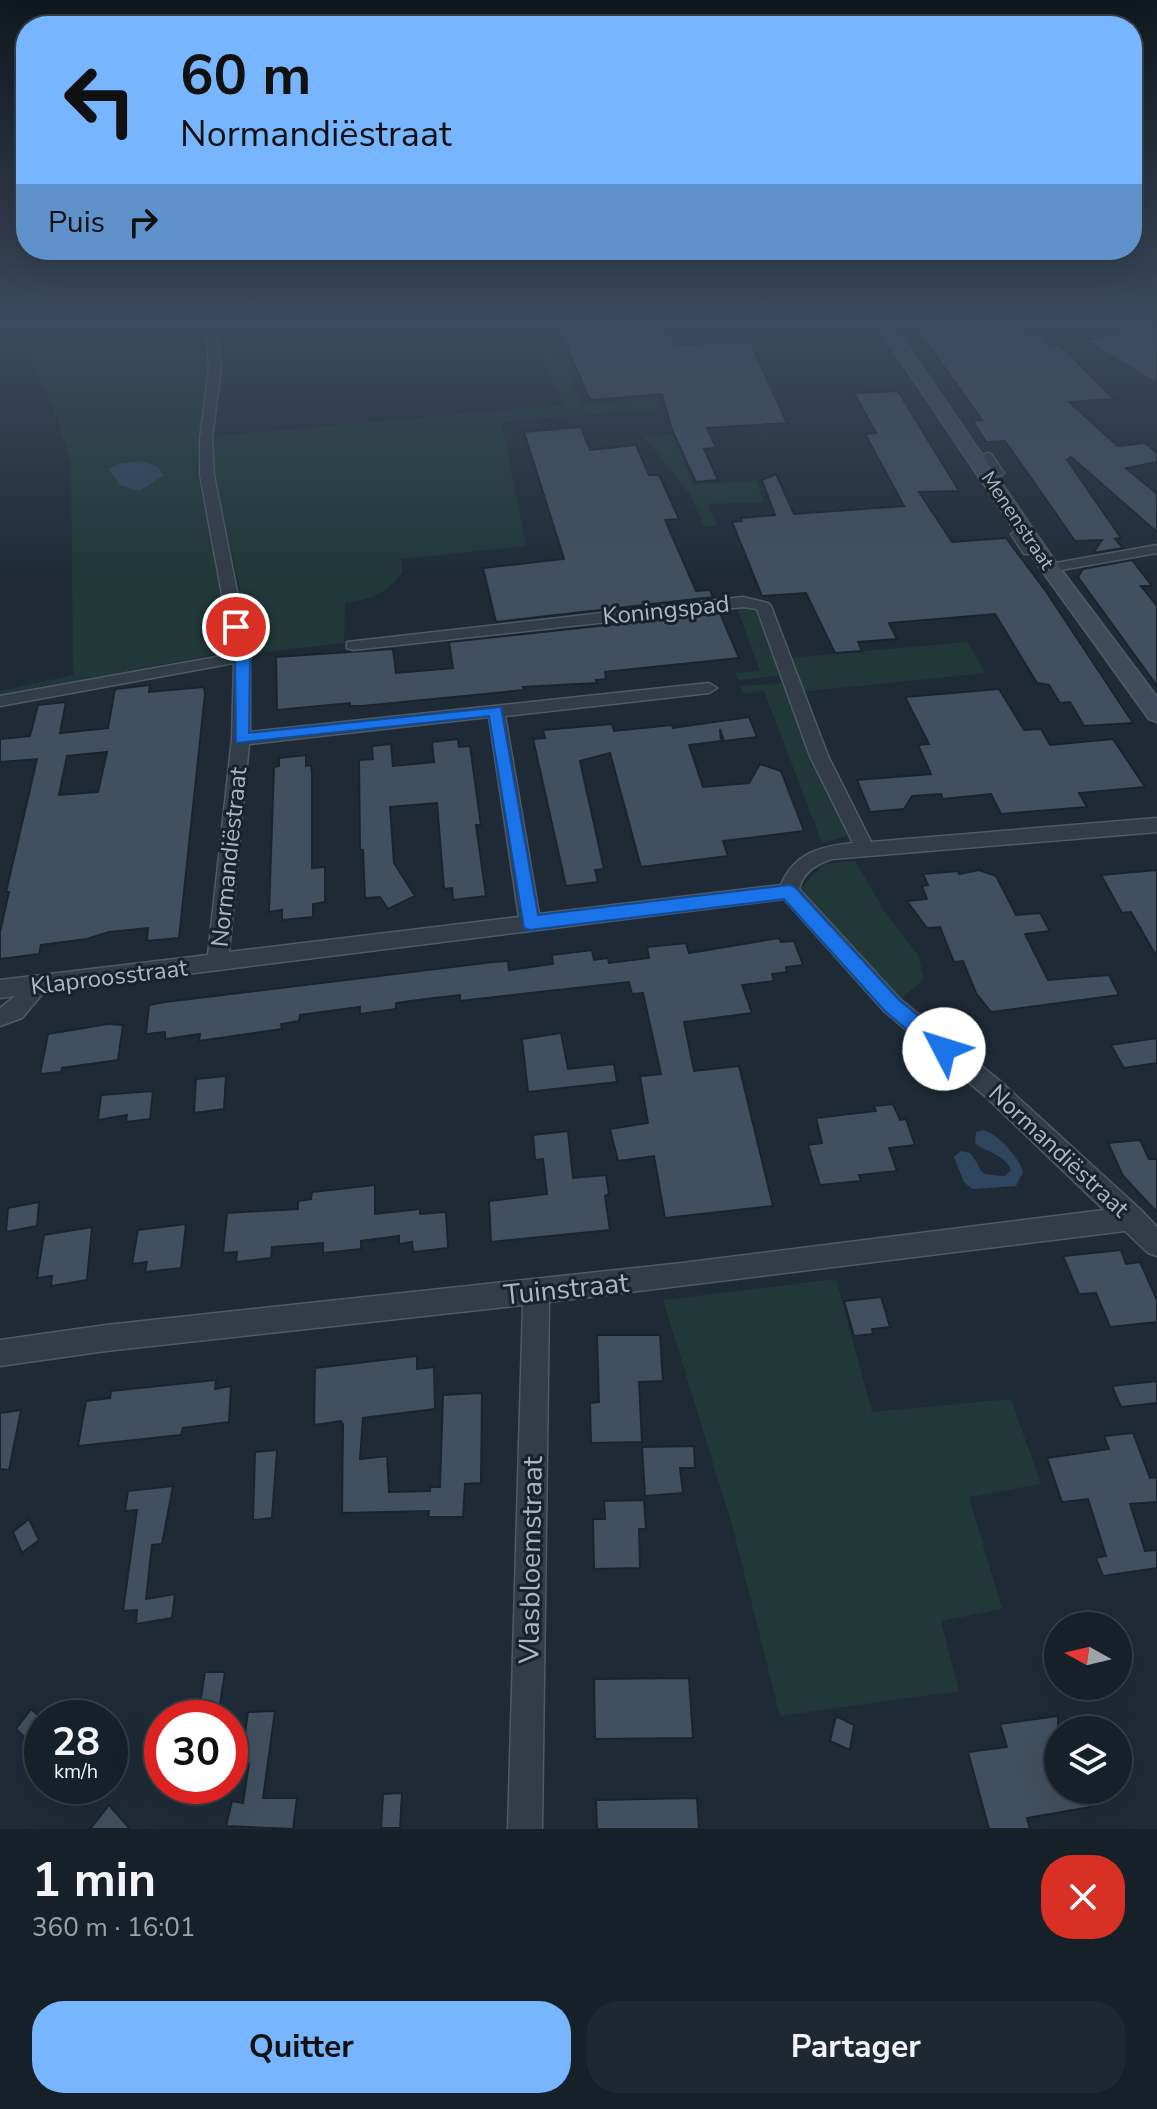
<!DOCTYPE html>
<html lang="fr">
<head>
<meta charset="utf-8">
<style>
	:root { --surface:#162029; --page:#1f2831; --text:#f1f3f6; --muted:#9ea3a8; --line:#353e46; --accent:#77b6fe }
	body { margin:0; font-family:"Nunito Sans",sans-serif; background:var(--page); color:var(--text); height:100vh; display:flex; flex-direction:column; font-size:30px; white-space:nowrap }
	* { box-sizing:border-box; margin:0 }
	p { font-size:26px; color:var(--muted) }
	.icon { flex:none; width:44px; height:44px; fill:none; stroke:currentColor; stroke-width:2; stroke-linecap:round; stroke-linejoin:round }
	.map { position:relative; height:1829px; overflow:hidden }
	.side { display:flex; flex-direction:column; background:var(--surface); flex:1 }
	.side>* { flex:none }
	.guide { position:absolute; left:16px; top:16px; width:1126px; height:244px; border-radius:32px; box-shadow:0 8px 32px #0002,0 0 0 2px var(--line); background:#77b6fe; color:#111; overflow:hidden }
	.needle { width:52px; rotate:278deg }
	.controls { position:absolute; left:1044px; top:1612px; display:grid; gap:16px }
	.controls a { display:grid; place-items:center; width:88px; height:88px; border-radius:50%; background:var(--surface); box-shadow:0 8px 32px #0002,0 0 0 2px var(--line); font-size:40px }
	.speed { position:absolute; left:24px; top:1700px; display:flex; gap:16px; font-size:40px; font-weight:700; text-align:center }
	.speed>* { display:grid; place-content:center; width:104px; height:104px; border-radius:50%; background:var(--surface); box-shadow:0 8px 32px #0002,0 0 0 2px var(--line); line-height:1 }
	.speed small { font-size:20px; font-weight:400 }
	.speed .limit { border:12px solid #d22; background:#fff; color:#111 }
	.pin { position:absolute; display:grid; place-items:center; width:68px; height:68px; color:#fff; margin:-34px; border:4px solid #fff; border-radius:50%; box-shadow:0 2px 8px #0007 }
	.me { position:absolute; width:88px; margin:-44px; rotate:310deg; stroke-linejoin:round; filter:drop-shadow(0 0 6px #0008) }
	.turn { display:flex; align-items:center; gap:28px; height:168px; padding:0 32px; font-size:36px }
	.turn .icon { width:104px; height:104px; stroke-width:2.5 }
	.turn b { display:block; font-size:56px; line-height:68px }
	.then { display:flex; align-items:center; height:76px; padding:0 32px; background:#0003; gap:16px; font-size:30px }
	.round { display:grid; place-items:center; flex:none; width:84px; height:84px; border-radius:32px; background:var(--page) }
	.headline { display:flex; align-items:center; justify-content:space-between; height:136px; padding:0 32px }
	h1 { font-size:48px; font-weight:700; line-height:60px }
	.cta { display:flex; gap:16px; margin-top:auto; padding:16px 32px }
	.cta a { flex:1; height:92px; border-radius:32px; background:var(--accent); color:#111; font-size:32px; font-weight:700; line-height:92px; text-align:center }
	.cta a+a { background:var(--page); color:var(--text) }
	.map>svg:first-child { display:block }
	.green { fill:#203838 }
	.water { fill:#2f465e }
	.building { fill:#415060; stroke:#19242e; stroke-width:2; fill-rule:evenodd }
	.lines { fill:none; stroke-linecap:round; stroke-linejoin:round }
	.pedestrian-casing { stroke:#4f5a66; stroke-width:3 }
	.minor-casing { stroke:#4f5a66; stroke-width:3 }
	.secondary-casing { stroke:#4f5a66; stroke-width:3 }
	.pedestrian { fill:#323d48; fill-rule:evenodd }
	.minor { fill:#323d48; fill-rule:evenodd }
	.secondary { fill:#3f4c5b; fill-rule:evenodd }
	.route { fill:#1a73e8; stroke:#114b97; stroke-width:2 }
	.labels { text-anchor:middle; stroke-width:6; stroke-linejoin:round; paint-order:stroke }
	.far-street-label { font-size:20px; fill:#abb7c5; stroke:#17222c }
	.street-label { font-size:24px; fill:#abb7c5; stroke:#17222c }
	.near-street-label { font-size:28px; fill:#abb7c5; stroke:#17222c }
</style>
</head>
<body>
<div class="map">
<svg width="1157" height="1829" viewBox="0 0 1157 1829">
	<rect width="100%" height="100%" fill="#1e2b37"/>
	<path class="green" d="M12,322H205L209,370L196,468L231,644L227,652L0,697V691L73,675L71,464L54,410Z
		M527,322H546L581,404L658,399L660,409L502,422L526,546L401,559L402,573C385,595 371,599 345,603L344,643L254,653L213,467L214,436L563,405Z
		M672,434L693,484L756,481L764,502L708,504L717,526L704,527L690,494L644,437Z
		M736,606L761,611L783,675L739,680L735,673L760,671Z
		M967,642L986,673L801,692L788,658Z
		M785,683L847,836L822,843L764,691L743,693L740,686Z
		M855,861L885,912L918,955L924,979L901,999L799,890L824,864Z
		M836,1279L872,1412L1011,1399L1041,1484L969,1497L1002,1609L941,1621L959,1691L780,1716L732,1525L663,1300Z"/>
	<path class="water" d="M142,461L158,467L164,475L139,491L120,485L109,469L118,464Z
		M983,1130C998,1134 1019,1157 1023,1172L1016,1186L972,1189L964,1182L954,1157L961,1151L970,1153C987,1174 973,1174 1005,1176L1011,1170C1005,1154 987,1153 975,1143L976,1132Z"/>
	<path class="building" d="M556,322H663L676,345L750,342L787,423L707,428L716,448L704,449L718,480L696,482L672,430L662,394L590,400Z
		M1098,322H1157V384L1086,340L1118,333Z
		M974,324L976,329L1022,327L1023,336L1041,335L1051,347L1060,345L1114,399L1069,402L1118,446L1145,443L1157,453V462L1126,468L1157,494V532L1071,457L1067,460L1121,538L1115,539L1123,548L1093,553L1102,540L1075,541L1005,441L986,442L973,421L982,420L915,326Z
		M898,391L959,491L919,492L952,542L1006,538L1045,590L1133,723L1084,726L1070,702L1060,703L1049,685L1037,683L995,614L889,623L897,639L858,642L862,651L835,653L806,593L762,596L732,522L742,521L741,518L775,515L762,480L776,474L794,514L904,506L865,434L876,433L854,393Z
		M581,427L590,450L636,445L649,475H659L679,519L665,520L696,591L710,590L713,597L496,622L483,568L564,559L524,432Z
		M1132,560L1152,586H1141L1157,606V686L1078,577L1083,569Z
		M720,613L739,658L605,672L606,679L596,680L597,683L523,687L524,690L362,706H350V703L277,710L276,657L393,649L396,673L453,668L449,642Z
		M150,685L149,692L204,687L205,694L179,938L147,941L148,928L109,932L87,939L41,945L39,954L0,959V932L9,892H6L37,759L0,762V739L30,736L38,705L66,702L60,733L108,728L115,689ZM107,752L98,792L59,795L67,756Z
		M999,689L1024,730L1041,729L1050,745L1113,739L1145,787L1079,793L1087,807L1001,814L991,794L943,799L941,794L912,796L904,809L870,812L857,780L931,774L918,745L929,744L905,697Z
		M749,717L757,737L724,741L720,729L721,741L689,745L703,787L749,783L760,764L781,771L804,831L723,841L728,856L641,867L610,753L580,761L604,869L595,870L598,882L566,886L533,739L545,738L543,730L612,724L614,731L672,725L673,728Z
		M458,739L459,747L470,746L481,825H476L486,896L453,900L452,888L444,889L437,803L390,807L394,863L415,896L388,909L380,897L365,898L363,850H360L359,760L373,759L372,746L391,744L393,766L434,762L432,742Z
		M306,755V766L311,765L312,775V868L325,867V902L313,904V917L282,920V910L269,912L274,767L279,766V758Z
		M979,870L996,876L1016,915L1040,913L1050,931L1025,934L1048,980L1109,975L1119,995L991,1012L976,993L963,961L954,962L940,927L927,928L907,901L927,899L922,886L928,885L923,874L958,871L959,874Z
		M1157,870V957L1131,912L1122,913L1101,875Z
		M779,938L781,942L794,941L803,965L786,967L787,972L772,974L774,981L742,985L752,1013L684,1022L694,1071L739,1066L773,1206L665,1218L654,1156L618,1161L610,1129L648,1123L640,1076L661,1074L643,993L632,994L629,982L460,1001V995L425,999L396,1003V1009L360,1014V1007L300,1015L299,1021L281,1024L282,1029L199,1041L200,1034L165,1039V1032L146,1034L149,1005L165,1002L493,962L508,961L509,970L553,964L552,955L592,950L594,960L608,958L609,963L649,958L647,947L686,943L689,953Z
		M108,1024L123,1025L118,1060L62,1068L61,1072L40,1074L48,1034Z
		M561,1033L568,1069L614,1064L617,1082L528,1092L522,1039Z
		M1157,1038V1063L1124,1068L1111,1045Z
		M226,1076L224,1109L194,1113L196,1079Z
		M153,1091L150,1119L126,1122L127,1115L98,1120L101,1095Z
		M893,1104L900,1120L906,1119L915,1145L889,1148L897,1171L859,1175L861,1181L820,1185L808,1145L822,1143L816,1118L876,1111L874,1106Z
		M568,1131L573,1178L606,1175L609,1194L605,1196L610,1230L491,1242L489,1201L547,1194L543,1159L535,1160L533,1135Z
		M1140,1140L1149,1159H1157V1212L1123,1176L1108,1143Z
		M375,1185V1214L420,1209V1214L446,1212L448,1248L413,1252L412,1242L399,1244V1236L361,1241V1249L323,1253V1243L272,1247L271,1258L236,1262L237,1252L223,1253L227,1213L298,1209V1201L311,1199L312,1192Z
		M39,1202L37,1226L6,1232L8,1208Z
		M186,1224L181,1268L145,1272L147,1262L132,1264L138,1230Z
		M92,1227L87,1280L51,1286L52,1276L37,1278L44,1235Z
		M1121,1250L1126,1264L1140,1262L1157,1300V1322L1110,1327L1096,1293L1079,1294L1063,1256Z
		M881,1297L890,1327L872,1329L873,1334L854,1336L844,1301Z
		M597,1335H660L663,1381L639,1382L642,1442L591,1443L590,1403L599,1402Z
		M417,1356V1369L434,1367L435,1409L363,1418L360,1459L387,1456L389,1492L430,1491V1487H440L443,1395L482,1393L481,1483L465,1484L463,1517H428L429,1511L342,1513L343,1424L341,1421L314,1425L315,1368Z
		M216,1380L215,1389L231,1386L229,1422L183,1428L181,1435L78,1446L86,1401L110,1398L111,1391Z
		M1157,1381V1403L1121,1407L1112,1386Z
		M21,1410L9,1470L0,1469V1413Z
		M1133,1433L1150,1478L1157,1477V1502L1130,1504L1145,1551L1157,1550V1568L1103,1576L1096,1558L1106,1556L1088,1499L1062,1502L1047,1458L1109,1449L1104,1436Z
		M694,1446L695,1468H680L683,1493L645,1496L642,1447Z
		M277,1450L272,1518L253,1520L255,1452Z
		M173,1486L162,1544L152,1545L146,1599L175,1594L172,1618L136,1624L137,1610L123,1611L137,1510L125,1511L128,1491Z
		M644,1500L646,1529H639L640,1568L594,1569L593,1519H605L604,1501Z
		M29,1519L39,1540L22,1553L13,1532Z
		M205,1672H225L220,1704H200Z
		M689,1678L693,1738L595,1739L594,1679Z
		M31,1709L42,1719V1754L16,1729Z
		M275,1711L263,1798H297L293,1829L226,1826L232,1801L243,1803L249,1763L241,1762L248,1712Z
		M836,1716L854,1725L850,1750L830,1741Z
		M1058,1716V1790H1084L1090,1807L1027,1818L1030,1829H989L968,1752L1007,1747L1000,1724Z
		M402,1793L400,1828H381L383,1794Z
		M697,1798L699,1829H597L596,1800Z
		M109,1805L130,1829H90Z"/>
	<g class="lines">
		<g class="pedestrian-casing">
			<path id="pedestrian" d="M988,453L991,454L1004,473L1002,475H992L979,457Z
				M1016,531L1026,533L1038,552L1037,554H1024L1011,534Z"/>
		</g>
		<g class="minor-casing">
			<path id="minor" d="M206,322H216L221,368L212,439L214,475L250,657V732L709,683L717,688L709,693L505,716L539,914L781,885C794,853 821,846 853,843L810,756L757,609L743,607L353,650L347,648V642L743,597L768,603L771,606L828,756L871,842L1157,818V832L832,859C816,864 803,872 799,889L900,999L1001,1082L1141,1210L1157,1227V1256L1148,1253L1125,1231L549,1302L542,1829H508L523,1305L106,1351L0,1366V1340L106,1325L682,1263L1104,1210L985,1096L884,1011L784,899L44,992L22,1018L0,1026V1008L15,996L0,998V980L208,955L232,739L234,663L0,706V696L233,654L200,475V439L209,368ZM489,717L519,917L229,952L249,744Z
				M1157,545V553L1050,572L1043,568L1050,564Z"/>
		</g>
		<g class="secondary-casing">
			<path id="secondary" d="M875,322H891L1057,564L1157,697V722L1149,719L1040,568Z"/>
		</g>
		<use href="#pedestrian" class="pedestrian"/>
		<use href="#minor" class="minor"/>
		<use href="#secondary" class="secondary"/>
	</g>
	<linearGradient id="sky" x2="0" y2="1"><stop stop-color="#10181e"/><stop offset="0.56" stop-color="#3b4a5e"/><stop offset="1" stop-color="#3b4a5e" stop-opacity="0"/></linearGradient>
	<rect width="1157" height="578" fill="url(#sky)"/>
	<path class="route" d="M236,622L243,627L250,657L249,733L501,707L538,915L789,885L795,887L899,1000L951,1043L954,1049L951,1055L944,1057L937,1055L885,1011L784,899L530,930L524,928L489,716L236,743L235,657L229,627Z"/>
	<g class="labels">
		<g class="far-street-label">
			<text transform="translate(1018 520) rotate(56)" y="7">Menenstraat</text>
		</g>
		<g class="street-label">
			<text transform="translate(666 610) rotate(-6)" y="8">Koningspad</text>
			<text transform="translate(229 857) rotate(-84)" y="8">Normandiëstraat</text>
			<text transform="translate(109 977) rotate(-7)" y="8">Klaproosstraat</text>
			<text transform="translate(1059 1151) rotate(43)" y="8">Normandiëstraat</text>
		</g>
		<g class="near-street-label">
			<text transform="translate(566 1288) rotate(-6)" y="10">Tuinstraat</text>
			<text transform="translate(530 1560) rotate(-89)" y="10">Vlasbloemstraat</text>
		</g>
	</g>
</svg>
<div class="controls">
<a><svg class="needle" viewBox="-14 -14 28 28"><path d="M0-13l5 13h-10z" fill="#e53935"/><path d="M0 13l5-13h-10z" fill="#9ea3a8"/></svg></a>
<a><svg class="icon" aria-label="layers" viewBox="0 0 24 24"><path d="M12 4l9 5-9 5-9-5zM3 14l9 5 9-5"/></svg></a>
</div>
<div class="speed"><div>28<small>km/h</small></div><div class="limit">30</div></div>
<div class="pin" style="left:236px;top:627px;background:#d93025"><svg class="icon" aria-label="arrive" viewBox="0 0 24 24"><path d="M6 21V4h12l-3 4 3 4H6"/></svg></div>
<svg class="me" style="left:944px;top:1049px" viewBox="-20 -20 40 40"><circle r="19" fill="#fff"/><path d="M0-13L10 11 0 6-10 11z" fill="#1a73e8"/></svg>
<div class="guide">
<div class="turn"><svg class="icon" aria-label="left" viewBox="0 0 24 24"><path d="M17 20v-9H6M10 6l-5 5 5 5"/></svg><div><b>60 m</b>Normandiëstraat</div></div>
<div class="then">Puis<svg class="icon" aria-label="right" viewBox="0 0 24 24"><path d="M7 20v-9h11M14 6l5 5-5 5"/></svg></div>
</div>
</div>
<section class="side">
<div class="headline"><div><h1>1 min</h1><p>360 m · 16:01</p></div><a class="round" style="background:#d93025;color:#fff"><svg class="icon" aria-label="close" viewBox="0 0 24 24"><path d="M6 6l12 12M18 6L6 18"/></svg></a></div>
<div class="cta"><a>Quitter</a><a>Partager</a></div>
</section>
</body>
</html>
